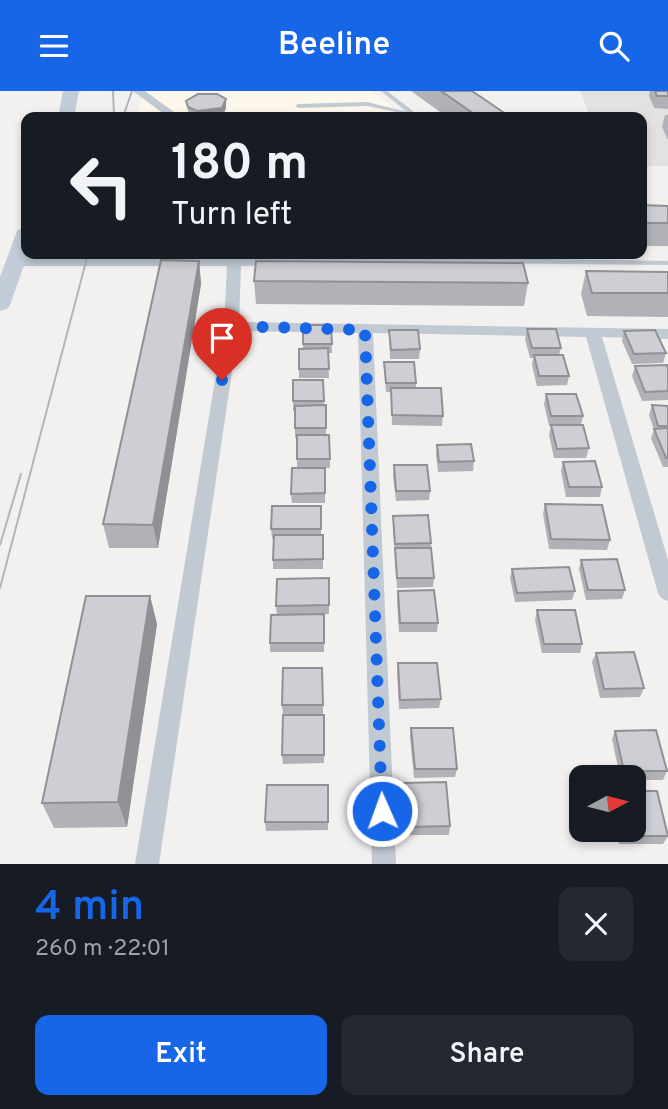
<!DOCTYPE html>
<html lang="en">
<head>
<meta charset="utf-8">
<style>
	:root { --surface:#171b24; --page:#242831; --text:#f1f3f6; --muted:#9ea1a6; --accent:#1666e7 }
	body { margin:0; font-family:Overpass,sans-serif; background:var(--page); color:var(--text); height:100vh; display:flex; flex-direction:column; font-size:26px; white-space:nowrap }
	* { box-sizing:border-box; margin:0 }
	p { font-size:23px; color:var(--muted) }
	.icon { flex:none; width:38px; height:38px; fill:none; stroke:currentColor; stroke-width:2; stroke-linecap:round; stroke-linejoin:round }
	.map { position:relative; height:773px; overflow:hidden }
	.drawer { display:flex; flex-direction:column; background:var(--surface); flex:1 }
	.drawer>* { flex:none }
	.top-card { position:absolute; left:21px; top:21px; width:626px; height:147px; border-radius:14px; box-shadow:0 4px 10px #0003; background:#171b24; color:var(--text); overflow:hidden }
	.needle { width:46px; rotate:83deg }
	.fabs { position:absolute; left:569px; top:674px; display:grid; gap:14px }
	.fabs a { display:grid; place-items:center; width:77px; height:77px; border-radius:14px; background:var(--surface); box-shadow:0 4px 10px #0003; font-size:35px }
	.pin { position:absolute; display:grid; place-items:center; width:60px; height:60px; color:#fff; margin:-72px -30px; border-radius:50% 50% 50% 0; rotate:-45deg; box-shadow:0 0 7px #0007 }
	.pin .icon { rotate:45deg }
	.me { position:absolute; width:77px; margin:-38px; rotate:358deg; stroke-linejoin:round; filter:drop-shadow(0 0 5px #0008) }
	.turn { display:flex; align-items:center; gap:24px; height:147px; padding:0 35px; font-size:32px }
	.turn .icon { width:91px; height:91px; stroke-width:2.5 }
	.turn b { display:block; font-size:49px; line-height:60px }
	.round { display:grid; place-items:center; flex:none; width:74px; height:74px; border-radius:14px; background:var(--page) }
	.summary { display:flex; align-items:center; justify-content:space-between; height:119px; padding:0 35px }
	h1 { font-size:42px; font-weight:600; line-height:52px; color:var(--accent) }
	.button { display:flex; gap:14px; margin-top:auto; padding:14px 35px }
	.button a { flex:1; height:80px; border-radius:14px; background:var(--accent); color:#fff; font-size:28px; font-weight:600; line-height:80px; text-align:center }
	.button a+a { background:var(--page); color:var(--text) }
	header { display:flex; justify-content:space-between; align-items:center; height:91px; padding:0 35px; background:var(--accent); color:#fff; font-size:32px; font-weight:600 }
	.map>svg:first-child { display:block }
	.commercial { fill:#fdf8eb }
	.education { fill:#e4e1e2 }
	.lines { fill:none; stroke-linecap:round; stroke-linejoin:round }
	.lane { fill:#c1cad2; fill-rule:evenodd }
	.street { fill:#c1cad2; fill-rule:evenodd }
	.secondary { fill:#c3ccd9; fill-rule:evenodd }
	.tram { stroke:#b2b5bb; stroke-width:2 }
	.wall { fill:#b0b2b7 }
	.shaded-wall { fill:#909195 }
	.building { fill:#cdcfd5; stroke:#909195; stroke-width:2 }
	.route { stroke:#1666e7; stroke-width:12; stroke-dasharray:0 21.6 }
</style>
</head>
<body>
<header><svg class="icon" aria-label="menu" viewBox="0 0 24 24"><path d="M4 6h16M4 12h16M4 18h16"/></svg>Beeline<svg class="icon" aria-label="search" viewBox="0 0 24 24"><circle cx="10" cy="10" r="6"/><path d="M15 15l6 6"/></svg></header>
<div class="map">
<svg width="668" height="773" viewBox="0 0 668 773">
	<rect width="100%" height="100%" fill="#f3f0f0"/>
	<path class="commercial" d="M149,0H372L404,26H137L142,6Z"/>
	<path class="education" d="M580,0H668V75H642V26H590Z"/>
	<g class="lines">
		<path class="lane" d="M381,0H387L413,20V22L417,24L416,25L367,15L298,17L295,15L298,13L367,11L407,21Z
			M459,163H465L467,168H539L538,163H544L546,168L668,170V174L464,172L461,170Z"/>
		<path class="street" d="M133,0H145L181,26H168Z
			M464,166L469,167V173L241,175L239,231L668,238V248L602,246L668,469V510L661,507L658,502L586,246L373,242L396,773H372L358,242L238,240L159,773H135L224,235L227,175H16L9,171L16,167Z"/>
		<path class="secondary" d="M63,0H79L74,26H58Z
			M26,134L28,163L10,214L7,218L0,220V186L17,140Z"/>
		<path class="tram" d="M113,0L114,26
			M123,26L132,0
			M0,454L21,383
			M0,497L88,163"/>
	</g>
	<path class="wall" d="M411,0H472L504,26H447Z
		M650,0H668V18L654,17L649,5Z
		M226,8V17L222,26H192L189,25L186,10Z
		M665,24H668V49L662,36Z
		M642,114L668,115V155H642Z
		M199,170L201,193L158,457H109L103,433Z
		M586,180L668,181V226L587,225L581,203Z
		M254,190L528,192L524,215L256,213Z
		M303,234H331L332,262H328L329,287H299V258H303Z
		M527,238L561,257L559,264L569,285L567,294L537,295L532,274L533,267H530L525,248Z
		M389,239L420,258L419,268H390Z
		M624,240L666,262L663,272L632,273L622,250Z
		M384,271L416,292V297L443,325L442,335L392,334L391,301H386Z
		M635,275L668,277V309L642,310L632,285Z
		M323,289L324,314H326V344L330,368V377H325V412H292L291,403L297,377V347H295V320H293V310Z
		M546,303L583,325L581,334L589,357L586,367H554L549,344L551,335H549L544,313Z
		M652,314L668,315V376H663L651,347L654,339L649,324Z
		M437,354L474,370L473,380L438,381L436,364Z
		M563,371L602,396L600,406H566L561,380Z
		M394,374L430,400L429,409L396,410L393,384Z
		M545,413L610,449L607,459L549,458L543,423Z
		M321,415V444H323V478H273V448H272L271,438Z
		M393,425L431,452L434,487L433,496L397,497L393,434Z
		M581,469L625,499L622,508L586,509L579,478Z
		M512,478L575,500L572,509L515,511L510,487Z
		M329,487V523L277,524L276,515Z
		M398,500L438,532L437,541H399L397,509Z
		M150,505L157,533L127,736L54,737L42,712Z
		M537,519L582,553L580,562H542L535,529Z
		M324,523V561H270V552Z
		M596,562L644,597L640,606L600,607L592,571Z
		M398,572L441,608L439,617L399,618L397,581Z
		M322,577L323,623H283L282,614Z
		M324,624V672L283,673L282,664Z
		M411,637L457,678L455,686L414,687L410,646Z
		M615,640L667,680L663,689H634V686H620L612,648Z
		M403,692L450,735L449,744H405L402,700Z
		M328,694V739L266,740L265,731Z
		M616,738H634L668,745L663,753H619Z"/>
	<path class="shaded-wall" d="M226,8V17L222,26H198L197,20Z
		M199,170L201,193L158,457L153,434Z
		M150,505L157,533L127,736L118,711Z"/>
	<path class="building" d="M441,0H472L503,21L504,26H475L474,23Z
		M655,0H668V5H657Z
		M198,3H217L226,8L222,17L197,20L188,16L186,10Z
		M642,114L668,115V132H642Z
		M161,169L199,170L153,434L103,433Z
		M256,170L523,172L528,192L254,190Z
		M586,180L668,181V202H592Z
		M303,234H331L332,253H303Z
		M527,238H556L561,257H532Z
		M389,239H418L420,258L391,259Z
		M655,239L666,262L634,263L624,240Z
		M328,257L329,278H299V258Z
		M534,264H563L569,285H539Z
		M384,271H414L416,292H386Z
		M667,274L668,277V300L645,301L635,275Z
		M293,289H323L324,310H293Z
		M391,297H441L443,325L392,324Z
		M546,303H576L583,325H551Z
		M326,314V337H295V315Z
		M652,314L668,315V335H658Z
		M551,334H583L589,357L557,358Z
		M668,337V367H666L654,338Z
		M297,344H329L330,368H297Z
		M471,353L474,370L439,371L437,354Z
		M595,370L602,396H569L563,371Z
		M394,374H427L430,400H396Z
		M292,377H325V402L291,403Z
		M545,413L602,414L610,449L551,448Z
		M272,415H321V438H271Z
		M428,424L431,452L395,453L393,425Z
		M274,444H323V468L273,469Z
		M395,457H431L434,487H397Z
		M617,468L625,499H588L581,469Z
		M569,476L575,500L517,502L512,478Z
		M329,487V514L276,515L277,488Z
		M434,499L438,532H400L398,500Z
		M86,505H150L118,711L42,712Z
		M537,519H575L582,553H544Z
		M324,523V552H270L271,524Z
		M634,561L644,597L604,598L596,562Z
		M398,572H437L441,608L400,609Z
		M283,577H322L323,614H282Z
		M283,624H324V664H282Z
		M411,637H453L457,678H415Z
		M656,639L667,680H624L615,640Z
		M446,691L450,735L406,736L403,692Z
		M267,694H328V731H265Z
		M634,700H657L668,745H623L622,738H634Z"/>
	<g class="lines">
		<path class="route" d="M222,289L231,235L365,239L382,720"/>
	</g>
</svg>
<div class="fabs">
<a><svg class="needle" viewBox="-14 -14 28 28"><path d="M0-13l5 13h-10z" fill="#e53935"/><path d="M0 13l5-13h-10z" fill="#9ea1a6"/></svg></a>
</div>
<div class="pin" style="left:222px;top:289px;background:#d93025"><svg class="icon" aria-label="arrive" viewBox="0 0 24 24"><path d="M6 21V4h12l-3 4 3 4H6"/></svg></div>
<svg class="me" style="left:382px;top:720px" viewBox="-20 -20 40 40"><circle r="17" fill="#1666e7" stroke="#fff" stroke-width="3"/><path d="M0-11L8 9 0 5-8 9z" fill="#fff"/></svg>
<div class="top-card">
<div class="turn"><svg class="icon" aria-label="left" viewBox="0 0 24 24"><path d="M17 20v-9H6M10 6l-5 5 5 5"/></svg><div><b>180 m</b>Turn left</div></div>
</div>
</div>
<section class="drawer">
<div class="summary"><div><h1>4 min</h1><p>260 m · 22:01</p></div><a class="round"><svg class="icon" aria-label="close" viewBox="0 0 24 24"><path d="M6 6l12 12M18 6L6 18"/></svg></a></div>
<div class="button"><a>Exit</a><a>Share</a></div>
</section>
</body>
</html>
